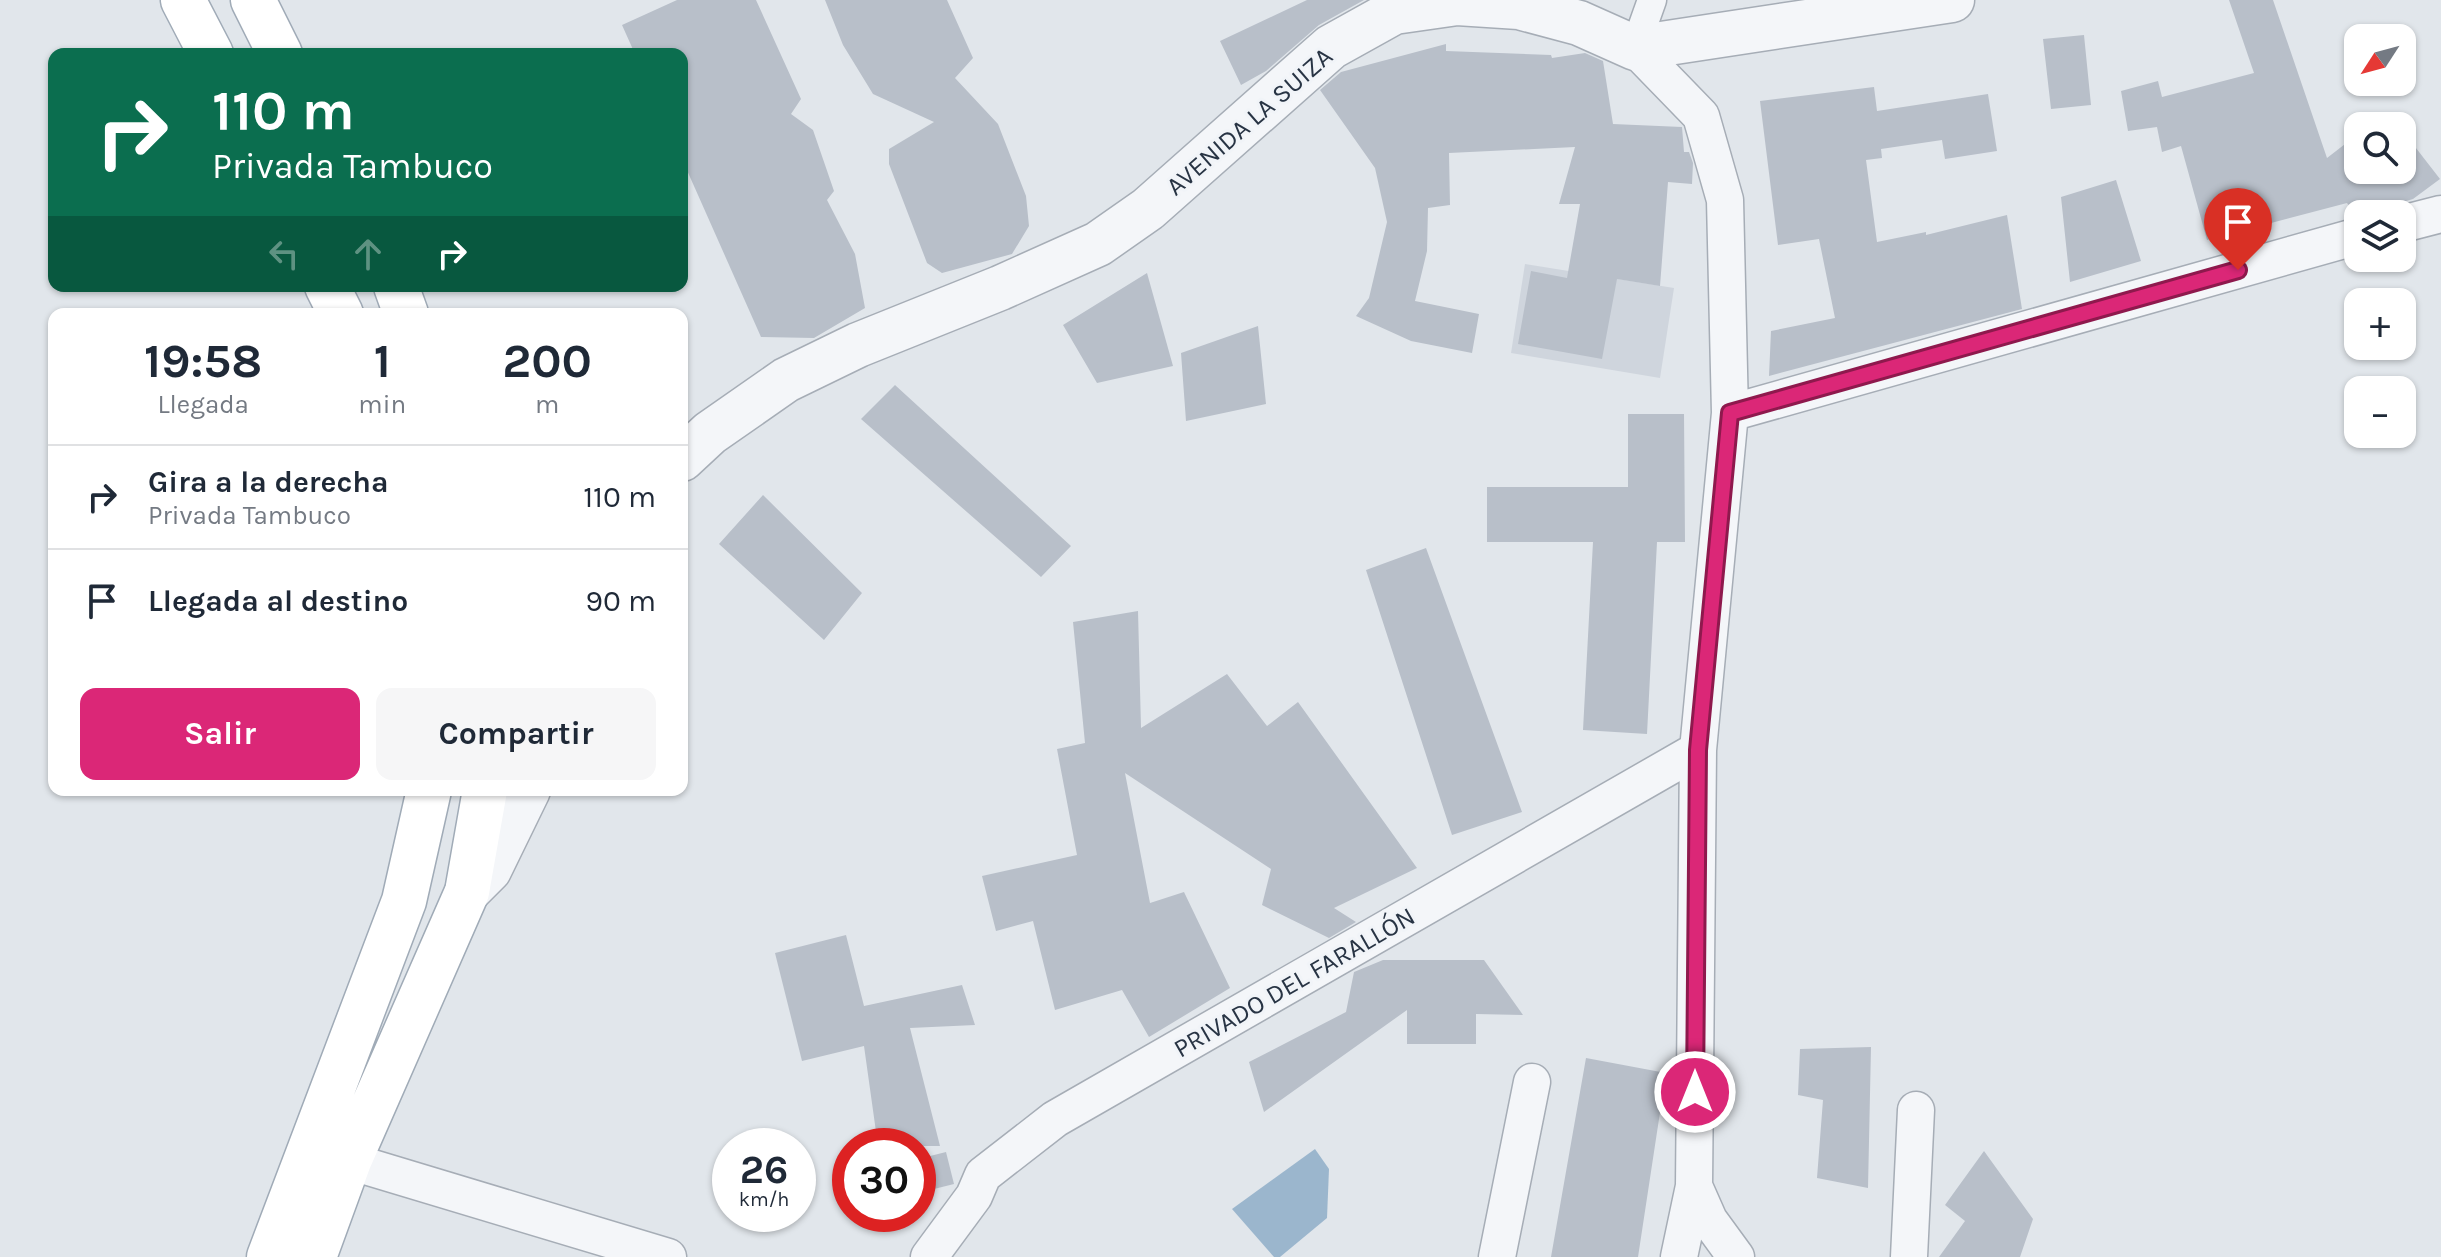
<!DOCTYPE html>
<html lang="es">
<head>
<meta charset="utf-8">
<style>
	:root { --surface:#fff; --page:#f6f6f7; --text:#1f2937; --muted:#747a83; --line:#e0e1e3; --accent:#db2777 }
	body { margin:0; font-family:Karla,sans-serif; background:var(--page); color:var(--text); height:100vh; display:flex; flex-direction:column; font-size:30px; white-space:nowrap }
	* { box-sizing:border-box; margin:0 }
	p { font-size:26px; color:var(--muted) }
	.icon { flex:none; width:44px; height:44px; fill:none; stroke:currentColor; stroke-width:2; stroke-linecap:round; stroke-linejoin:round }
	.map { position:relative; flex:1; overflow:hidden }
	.drawer { position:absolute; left:48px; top:308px; width:640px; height:488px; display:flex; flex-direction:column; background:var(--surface); border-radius:16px; box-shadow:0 2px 6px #0004 }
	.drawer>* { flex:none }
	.guide { position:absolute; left:48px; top:48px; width:640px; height:244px; border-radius:16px; box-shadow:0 2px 6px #0004; background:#0b6e4f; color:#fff; overflow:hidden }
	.needle { width:52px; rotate:234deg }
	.tools { position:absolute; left:2344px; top:24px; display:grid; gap:16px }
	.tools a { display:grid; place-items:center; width:72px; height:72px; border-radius:16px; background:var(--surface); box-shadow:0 2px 6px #0004; font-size:40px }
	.speed { position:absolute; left:712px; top:1128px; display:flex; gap:16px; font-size:40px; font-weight:700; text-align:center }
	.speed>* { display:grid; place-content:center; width:104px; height:104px; border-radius:50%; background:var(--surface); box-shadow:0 2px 6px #0004; line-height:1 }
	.speed small { font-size:20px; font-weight:400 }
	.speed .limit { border:12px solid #d22; background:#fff; color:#111 }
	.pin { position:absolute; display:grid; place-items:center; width:68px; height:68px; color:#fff; margin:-82px -34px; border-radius:50% 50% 50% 0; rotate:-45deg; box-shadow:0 0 8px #0007 }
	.pin .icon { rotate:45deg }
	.me { position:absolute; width:88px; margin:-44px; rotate:0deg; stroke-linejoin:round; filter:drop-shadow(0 0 6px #0008) }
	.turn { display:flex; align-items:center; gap:28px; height:168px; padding:0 32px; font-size:36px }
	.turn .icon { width:104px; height:104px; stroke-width:2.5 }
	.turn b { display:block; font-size:56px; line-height:68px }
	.lanes { display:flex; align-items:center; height:76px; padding:0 32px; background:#0003; justify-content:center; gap:40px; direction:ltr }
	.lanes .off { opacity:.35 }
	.eta { display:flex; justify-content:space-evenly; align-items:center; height:136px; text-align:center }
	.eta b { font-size:48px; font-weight:700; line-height:56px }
	.action { display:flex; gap:16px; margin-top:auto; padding:16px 32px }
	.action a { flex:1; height:92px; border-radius:16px; background:var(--accent); color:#fff; font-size:32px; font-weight:700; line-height:92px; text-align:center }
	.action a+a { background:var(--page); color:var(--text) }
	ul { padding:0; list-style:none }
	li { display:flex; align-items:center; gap:24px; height:104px; padding:0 32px; border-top:2px solid var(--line) }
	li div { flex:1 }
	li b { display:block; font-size:30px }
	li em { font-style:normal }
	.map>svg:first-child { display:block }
	.built { fill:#cfd5dd }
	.water { fill:#9bb6cd }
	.building { fill:#b8bfc9 }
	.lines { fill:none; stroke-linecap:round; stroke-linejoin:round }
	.pedestrian-casing { stroke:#a6adb6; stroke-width:31 }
	.minor-casing { stroke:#a6adb6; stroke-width:39 }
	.tertiary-casing { stroke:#a6adb6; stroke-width:47 }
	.primary-casing { stroke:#a0abb7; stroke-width:47 }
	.pedestrian { stroke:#f4f6f9; stroke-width:28 }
	.minor { stroke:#f4f6f9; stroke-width:36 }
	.tertiary { stroke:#f4f6f9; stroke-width:44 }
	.primary { stroke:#fff; stroke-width:44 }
	.route-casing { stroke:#8e194d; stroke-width:20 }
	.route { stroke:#db2777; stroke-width:14 }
	.labels { text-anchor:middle; stroke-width:6; stroke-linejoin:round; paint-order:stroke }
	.street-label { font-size:26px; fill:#283444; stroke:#f1f4f8 }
</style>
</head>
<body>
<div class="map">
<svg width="2441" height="1257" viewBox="0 0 2441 1257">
	<rect width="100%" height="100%" fill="#e1e6eb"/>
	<path class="built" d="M1525,264L1674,288L1660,378L1511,353Z"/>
	<path class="water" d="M1315,1149L1329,1169L1327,1218L1280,1257H1274L1232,1209Z"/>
	<path class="building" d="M677,0H756L801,99L791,114L813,130L834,191L827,200L855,254L865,308L814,338L761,337L682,159V54H635L622,25Z
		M825,0H947L973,58L955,78L998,124L1026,196L1029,226L1012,254L942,273L927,263L889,164V149L934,122L873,94L843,45Z
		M1307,0H1364L1319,25L1266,71L1241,85L1220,41Z
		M2229,0H2273L2327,158L2358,134V170H2402V130L2440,179L2413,199L2396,204L2384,214H2355L2347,203L2207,240L2181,146L2162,152L2157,127L2128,131L2121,91L2158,81L2162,97L2254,73Z
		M2084,35L2091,105L2051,109L2043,39Z
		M1446,44V51L1551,55L1552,58L1585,53L1603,61L1613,124L1682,127L1684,152H1689L1693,163L1692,184L1668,182L1660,286L1617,279L1602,359L1518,344L1531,271L1567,278L1580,204H1559L1575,147L1449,153L1450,205L1428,208L1427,251L1415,301L1479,314L1472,353L1411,341L1356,316L1369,298L1387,222L1375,168L1320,90L1341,72Z
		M1874,87L1877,111L1988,94L1997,151L1945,159L1942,140L1881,149L1882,158L1866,160L1877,242L1926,232V235L2007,215L2022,309L1769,376L1771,331L1835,318L1819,239L1778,245L1760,101Z
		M2116,180L2141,261L2070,282L2061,197Z
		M1147,273L1173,366L1097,383L1063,325Z
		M1258,326L1266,404L1186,421L1181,353Z
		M895,385L1071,546L1041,577L861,419Z
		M1628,414H1684L1685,542H1657L1647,734L1583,730L1593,542H1487V487H1628Z
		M763,495L862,593L824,640L719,544Z
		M1426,548L1522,812L1452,835L1366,570Z
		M1138,611L1141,728L1227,674L1267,726L1298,702L1417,868L1334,908L1356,922L1329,938L1262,905L1271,869L1125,773L1150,903L1184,892L1230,988L1149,1037L1122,990L1055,1010L1033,921L996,931L982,876L1077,855L1057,749L1085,743L1073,622Z
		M846,935L864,1006L962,985L975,1025L910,1028L940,1146H878L864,1046L802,1061L775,953Z
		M1383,960H1484L1523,1015L1476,1014V1044H1407V1010L1264,1112L1249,1062L1346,1012L1354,972Z
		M1871,1047L1868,1188L1817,1178L1823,1100L1798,1095L1800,1049Z
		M1586,1058L1666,1073L1638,1257H1551Z
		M1984,1151L2033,1219L2020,1257H1939L1965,1221L1945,1205Z
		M946,1152L954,1184L918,1193V1159Z"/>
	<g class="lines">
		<g class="pedestrian-casing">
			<path id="pedestrian" d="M1635,48L1652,0"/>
		</g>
		<g class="minor-casing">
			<path id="minor" d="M1635,48L1701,116L1725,200L1730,413L1698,750L1694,1186L1709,1220L1736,1257
				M2402,224L2441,214
				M1730,413L2358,236
				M349,1161L668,1257
				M929,1257L974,1196L983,1175L1055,1119L1698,750
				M1497,1257L1532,1082
				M1679,1257L1694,1186
				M1909,1257L1916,1110"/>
		</g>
		<g class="tertiary-casing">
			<path id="tertiary" d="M682,459L710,433L786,380L858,345L1000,288L1098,244L1148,209L1331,47L1394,12L1457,3L1519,7L1579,23L1635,48L1952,0
				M467,892L489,870L528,790"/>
		</g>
		<g class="primary-casing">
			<path id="primary" d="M183,0L211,54
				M253,0L280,54
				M327,286L341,314
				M396,286L406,314
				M269,1257L404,901L429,790
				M314,1257L349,1161L467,892L485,790"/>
		</g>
		<use href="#pedestrian" class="pedestrian"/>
		<use href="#minor" class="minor"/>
		<use href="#tertiary" class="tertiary"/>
		<use href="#primary" class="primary"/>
	</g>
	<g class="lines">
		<g class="route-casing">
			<path id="route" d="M1695,1092L1698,750L1730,413L2238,270"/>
		</g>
		<use href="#route" class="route"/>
	</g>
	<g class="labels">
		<g class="street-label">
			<text transform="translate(1249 121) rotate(-41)" y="9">AVENIDA LA SUIZA</text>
			<text transform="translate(1294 982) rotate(-30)" y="9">PRIVADO DEL FARALLÓN</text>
		</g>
	</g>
</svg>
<div class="tools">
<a><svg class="needle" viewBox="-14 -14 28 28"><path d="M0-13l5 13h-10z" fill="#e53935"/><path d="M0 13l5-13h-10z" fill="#747a83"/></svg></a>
<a><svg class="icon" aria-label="search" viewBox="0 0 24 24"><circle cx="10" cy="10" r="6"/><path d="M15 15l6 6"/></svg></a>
<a><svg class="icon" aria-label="layers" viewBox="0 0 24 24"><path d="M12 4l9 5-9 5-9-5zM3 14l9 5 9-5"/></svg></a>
<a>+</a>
<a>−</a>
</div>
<div class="speed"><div>26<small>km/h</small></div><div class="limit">30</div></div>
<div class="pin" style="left:2238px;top:270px;background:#d93025"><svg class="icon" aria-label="arrive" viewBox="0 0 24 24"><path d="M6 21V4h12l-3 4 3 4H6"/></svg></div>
<svg class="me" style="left:1695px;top:1092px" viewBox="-20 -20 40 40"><circle r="17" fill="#db2777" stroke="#fff" stroke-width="3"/><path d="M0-11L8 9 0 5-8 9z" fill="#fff"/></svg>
<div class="guide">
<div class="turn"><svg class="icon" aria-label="right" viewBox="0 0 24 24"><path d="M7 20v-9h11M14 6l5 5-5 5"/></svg><div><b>110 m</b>Privada Tambuco</div></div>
<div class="lanes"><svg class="icon off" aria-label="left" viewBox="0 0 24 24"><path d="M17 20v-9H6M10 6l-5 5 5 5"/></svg><svg class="icon off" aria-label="ahead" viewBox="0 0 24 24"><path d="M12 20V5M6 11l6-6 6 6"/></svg><svg class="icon" aria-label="right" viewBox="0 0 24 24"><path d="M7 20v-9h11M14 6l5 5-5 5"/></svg></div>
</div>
<section class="drawer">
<div class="eta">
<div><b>19:58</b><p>Llegada</p></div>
<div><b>1</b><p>min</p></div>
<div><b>200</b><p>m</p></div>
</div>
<ul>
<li><svg class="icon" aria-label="right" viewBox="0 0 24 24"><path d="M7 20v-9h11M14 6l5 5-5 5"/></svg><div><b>Gira a la derecha</b><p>Privada Tambuco</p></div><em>110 m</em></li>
<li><svg class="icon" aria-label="arrive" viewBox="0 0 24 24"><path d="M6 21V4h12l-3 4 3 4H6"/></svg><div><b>Llegada al destino</b></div><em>90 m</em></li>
</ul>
<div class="action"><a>Salir</a><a>Compartir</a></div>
</section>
</div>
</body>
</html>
